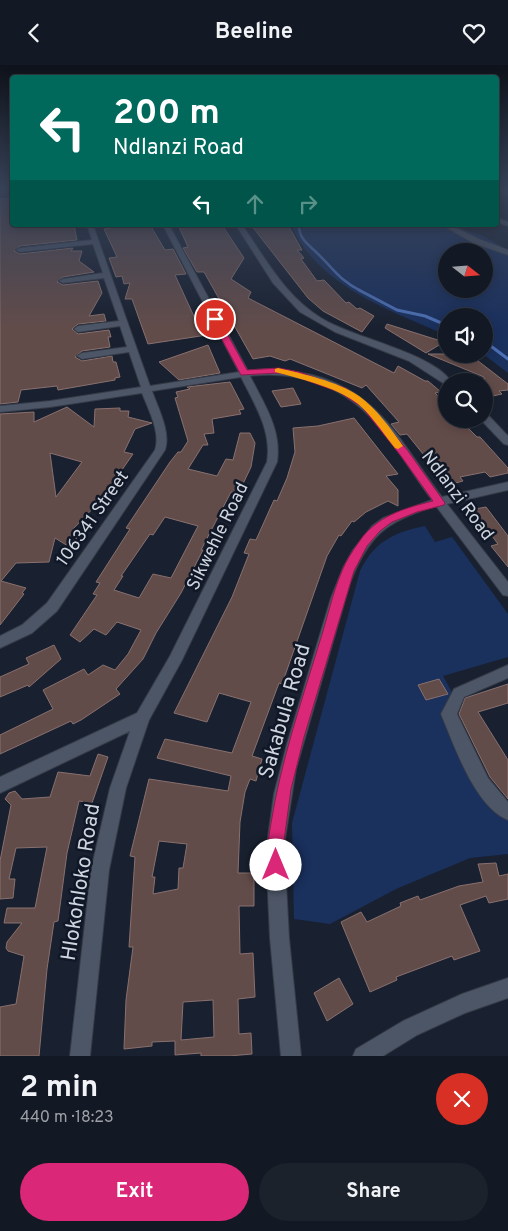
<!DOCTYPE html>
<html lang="en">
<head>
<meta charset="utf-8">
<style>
	:root { --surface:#131924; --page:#1c222c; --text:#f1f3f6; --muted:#9da0a6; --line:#323841; --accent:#db2777 }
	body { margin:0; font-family:Overpass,sans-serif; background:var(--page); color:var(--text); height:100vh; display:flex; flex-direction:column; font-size:19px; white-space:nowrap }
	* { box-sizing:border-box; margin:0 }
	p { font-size:16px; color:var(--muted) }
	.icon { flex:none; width:28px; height:28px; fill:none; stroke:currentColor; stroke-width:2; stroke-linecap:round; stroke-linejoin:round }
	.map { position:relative; height:991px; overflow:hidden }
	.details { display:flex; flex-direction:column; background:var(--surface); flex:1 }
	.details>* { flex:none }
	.top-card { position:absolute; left:10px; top:10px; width:489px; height:152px; border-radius:5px; box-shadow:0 2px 12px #0003,0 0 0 1px var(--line); background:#00695c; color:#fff; overflow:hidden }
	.needle { width:32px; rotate:107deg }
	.controls { position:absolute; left:438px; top:178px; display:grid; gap:10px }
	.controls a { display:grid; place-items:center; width:55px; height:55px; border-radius:50%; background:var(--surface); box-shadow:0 2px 12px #0003,0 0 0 1px var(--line); font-size:25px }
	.pin { position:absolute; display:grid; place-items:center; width:42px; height:42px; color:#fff; margin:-21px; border:2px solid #fff; border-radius:50%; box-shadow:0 1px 5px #0007 }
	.me { position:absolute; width:55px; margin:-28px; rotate:0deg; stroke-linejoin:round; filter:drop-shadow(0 0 4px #0008) }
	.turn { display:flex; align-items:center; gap:18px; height:105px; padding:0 20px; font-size:22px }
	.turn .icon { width:65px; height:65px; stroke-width:2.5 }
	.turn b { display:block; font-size:35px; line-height:42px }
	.lanes { display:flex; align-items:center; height:48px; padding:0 20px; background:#0003; justify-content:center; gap:25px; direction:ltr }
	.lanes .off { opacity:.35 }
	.round { display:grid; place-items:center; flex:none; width:52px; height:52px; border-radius:26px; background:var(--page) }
	.head { display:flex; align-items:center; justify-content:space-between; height:85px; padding:0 20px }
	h1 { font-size:30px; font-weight:700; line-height:38px }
	.button { display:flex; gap:10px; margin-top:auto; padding:10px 20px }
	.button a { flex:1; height:58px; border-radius:30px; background:var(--accent); color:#fff; font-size:20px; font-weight:700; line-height:58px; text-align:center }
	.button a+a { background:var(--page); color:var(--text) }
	header { display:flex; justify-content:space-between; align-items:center; height:65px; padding:0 20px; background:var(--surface); font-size:22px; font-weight:700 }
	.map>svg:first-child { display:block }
	.green { fill:#1a305d; fill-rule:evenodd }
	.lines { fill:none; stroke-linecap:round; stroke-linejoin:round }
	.stream-far1 { stroke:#4c6eb3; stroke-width:2.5 }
	.stream { stroke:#4c6eb3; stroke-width:3 }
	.building { fill:#624c4a; stroke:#88706e; fill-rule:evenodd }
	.minor-casing { stroke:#353b47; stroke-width:2 }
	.minor { fill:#4d5667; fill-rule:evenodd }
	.route { fill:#db2777; stroke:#8e194d }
	.slow { fill:#f59e0b }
	.labels { text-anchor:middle; stroke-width:5; stroke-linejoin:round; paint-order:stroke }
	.street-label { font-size:18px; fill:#cfd5df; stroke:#101726 }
	.near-street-label { font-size:21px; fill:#cfd5df; stroke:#101726 }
</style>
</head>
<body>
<header><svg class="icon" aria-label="back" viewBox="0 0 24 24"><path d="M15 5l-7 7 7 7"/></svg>Beeline<svg class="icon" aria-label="heart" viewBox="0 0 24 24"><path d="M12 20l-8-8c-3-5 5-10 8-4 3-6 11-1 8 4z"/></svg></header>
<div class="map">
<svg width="508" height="991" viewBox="0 0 508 991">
	<rect width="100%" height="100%" fill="#192130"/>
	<path class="green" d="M291,160H449L483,171L508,185V308L483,289L484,251H446V270C389,245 318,221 291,160ZM446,186H484V224H446Z
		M425,461L435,477L452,472L508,549V592L443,611L453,629L442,650L488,738L508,754V789L470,793L396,824L330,859L294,854L292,758L360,506C374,477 394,467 425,461Z"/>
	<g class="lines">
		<path class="stream-far1" d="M299,160C299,174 308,179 317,188C334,204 339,215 361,226"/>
		<path class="stream" d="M359,225L397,245L425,251L446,260
			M484,276L508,294"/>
	</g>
	<path class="building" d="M12,133V160H74L77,175L20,181L14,186L20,189L73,183L71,186H82L79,196L94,207L63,212L57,217L63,220L98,216L102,228L89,251L104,249L106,256L78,259L72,264L78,269L109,265L111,272H108L110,282L82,286L75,292L82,296L112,291L113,297H116L120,312L115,313V315L58,325L57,321L21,325L18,337L0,339V134Z
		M110,160H150L165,185L173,184L186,209L175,210L197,258H202L207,270L148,279L132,234H125L130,218L124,219L122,211L116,212L109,193L117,192L104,164L111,163Z
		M178,160H222L244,193L231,214L251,227L248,233L394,308L398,301L425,316H428L441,327L435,328L446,339V354H459L477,372H480L508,403V408L490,412L485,407L460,412L463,416L448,420L407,369L400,370L391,359L399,357L366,320L362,323L290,294L285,296L270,291L253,294L204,207H197L183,183L188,182Z
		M251,160H288L302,185H297L304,193L301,194L317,216L324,215L346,238L349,237L357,244L360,243L374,251L362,267L323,246L308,233Z
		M387,259L444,277L426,288L385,263Z
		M208,280L220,308L179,315L159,297Z
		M428,289H469L508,319V325L499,326L502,329L488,332L484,328V312Z
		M230,317L244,344L239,345L241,349L212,354L214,368L204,369L208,380H203L188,404L217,411L226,394L233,395L240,368H250L255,378L251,402L240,425H238L236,428L231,427L201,485H203L181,528L156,568L143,594L116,624L120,629L81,655L73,659L71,656L0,689V670L53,644L43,625L84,604L88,610L103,600L115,605L128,589L141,565L117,557L106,570L94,564L80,577L70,570L97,530L93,529L100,518L96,517L130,464L126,463L170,397L178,387H181L188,376L175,333L178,332L176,327L190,324L187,322ZM165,452L198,461L171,513L153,509L139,533L114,525L123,511H121L150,469L153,470Z
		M293,323L301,339L281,342L272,326Z
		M67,342L94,362L95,344L120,343V346H129L128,352L152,358L135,364L124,387L133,389L101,435L73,464L77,466L74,468L79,471L68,481L55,473L49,497L16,498L1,516L26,523L22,528L24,529L0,560V349L34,347V357ZM50,388L82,397L56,432Z
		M354,353L398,409L386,411L398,425V441L388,436L366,447L354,457L352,456L341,471L339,470L327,491L282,619L279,618L252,691L262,694L256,716L250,714L245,727L240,757L238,808H254V841H239L240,889L253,888L255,932L238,934L239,969L251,968L252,989L229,991H201V988L175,990V976L152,977V981L124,984L126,935L133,882H129L135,792L130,791L149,714L228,726L231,711L157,693L165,674L232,688L251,637L219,628L207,657L174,648L232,532L249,489L244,488L250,474L256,475L274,435L277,436L287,413L295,387L293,363L318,361ZM159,776L187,779L183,803H179L178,824L153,829L155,812H152ZM213,935L214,972L181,975L183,937Z
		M486,442L508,471V502L491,481L498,479L480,455L472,457L464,446Z
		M54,580L61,594L29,622L28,620L0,632V612L29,599L26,593Z
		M439,614L448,629L426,635L418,620Z
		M508,619V638L478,647L508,695V734L490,712L459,649L465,633Z
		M98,689L108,692L92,738L79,736L67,788L58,856L54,857L47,904L39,991H0V942L16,939L24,891L8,886L6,883L7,877L22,858H4L7,843H35L47,782L16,783L9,814H15L13,833L0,834V796L11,740L5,734L9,728L15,726L22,734L50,732L58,707L90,711Z
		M496,798L499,811L508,809V834L489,838L486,831L460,840L480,886L454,895L452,891L396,912L397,915L370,927L341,857L361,847L367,857L401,841L400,838L418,831L420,835L459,821L483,817L478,799Z
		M339,913L353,939L327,956L314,928Z"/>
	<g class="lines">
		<g class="minor-casing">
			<path id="minor" d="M497,125L508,126V130L498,126Z
				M496,152L508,157V161L496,157Z
				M87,160H93L150,321L239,307L163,160H169L248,306C270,302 290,305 312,310C381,328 402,380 442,432L508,417V425L447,439L508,517V531L503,530L436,441C387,456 369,469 350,518L296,704L284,780L289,873L301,991H281L270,873L266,787L274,729L287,679L331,533L343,503L353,485L372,461L383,453L432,435C396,387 375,337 315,317C293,310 272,308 250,311C264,339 282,365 277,397L182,595L149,655L126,723L109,805L90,991H70L91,805L110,723L130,666L0,728V712L137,648L170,591L267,397C272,366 255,340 241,312L152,326C158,343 171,367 165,385L57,546L32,568L0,583V571L22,560L47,538L155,385C161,367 148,344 142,328L50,342L0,347V341L50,336L141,322L129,287L82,294L77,291L82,288L127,282L120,261L78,267L74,264L78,261L119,256L104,213L63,218L59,216L63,214L103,208L93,179L20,187L16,185L20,183L92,175Z
				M236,160H242C266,194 284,230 321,253C353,273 430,287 451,316H446V319L443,318L409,296L335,267L300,247L273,218Z
				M442,160H450L479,174L508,185V190L473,178Z
				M484,349L488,350L508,371V380L504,379L480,354H484Z
				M508,600V613L464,632L457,649L488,713L508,737V755C475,742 454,680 441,649L454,624Z
				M508,913V933L465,948L417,970L383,991H353L356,984L403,956L462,929Z"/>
		</g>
		<use href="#minor" class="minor"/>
	</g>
	<linearGradient id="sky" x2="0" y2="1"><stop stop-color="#0e121a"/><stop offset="0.47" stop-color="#384359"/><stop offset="1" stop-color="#384359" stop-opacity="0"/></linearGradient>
	<rect width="508" height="264" fill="url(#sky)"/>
	<path class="route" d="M215,252L219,254L247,305L279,303L299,307L345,323L368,339L408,386L445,438L444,440L417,447L392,457L380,466L367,481L354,506L304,672L291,724L283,783L284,800L282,806L276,808L270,806C264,791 269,773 271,758C281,696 301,638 319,579C327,555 332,529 342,506C346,496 353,485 359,477C376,451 405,443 433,436L401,391L362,342L339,327L294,311L279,308L241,310L211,254Z"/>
	<path class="slow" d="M278,303C303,309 337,316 359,331C376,343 391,364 403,381L398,384L395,383C382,367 369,345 351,334C328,320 301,314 275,307V304Z"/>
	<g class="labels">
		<g class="street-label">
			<text transform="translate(458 430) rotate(53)" y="6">Ndlanzi Road</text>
			<text transform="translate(92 453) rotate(-55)" y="6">106341 Street</text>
			<text transform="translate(217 471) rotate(-64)" y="6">Sikwehle Road</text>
		</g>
		<g class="near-street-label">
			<text transform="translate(284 646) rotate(-74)" y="7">Sakabula Road</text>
			<text transform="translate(80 817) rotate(-81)" y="7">Hlokohloko Road</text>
		</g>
	</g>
</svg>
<div class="controls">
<a><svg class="needle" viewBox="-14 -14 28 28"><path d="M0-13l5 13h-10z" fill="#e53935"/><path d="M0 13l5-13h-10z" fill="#9da0a6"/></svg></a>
<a><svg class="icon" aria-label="sound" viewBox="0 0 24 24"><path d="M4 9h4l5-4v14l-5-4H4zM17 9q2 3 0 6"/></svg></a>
<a><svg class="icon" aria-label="search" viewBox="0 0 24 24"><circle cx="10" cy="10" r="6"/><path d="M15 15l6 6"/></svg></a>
</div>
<div class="pin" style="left:215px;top:254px;background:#d93025"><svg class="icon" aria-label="arrive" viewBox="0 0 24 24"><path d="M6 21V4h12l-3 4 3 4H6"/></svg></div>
<svg class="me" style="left:276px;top:800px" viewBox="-20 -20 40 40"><circle r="19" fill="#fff"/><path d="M0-13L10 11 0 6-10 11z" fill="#db2777"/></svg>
<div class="top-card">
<div class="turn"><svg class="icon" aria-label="left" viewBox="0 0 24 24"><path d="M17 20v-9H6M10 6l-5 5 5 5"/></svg><div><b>200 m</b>Ndlanzi Road</div></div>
<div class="lanes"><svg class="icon" aria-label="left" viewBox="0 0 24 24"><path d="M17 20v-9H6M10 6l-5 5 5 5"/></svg><svg class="icon off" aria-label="ahead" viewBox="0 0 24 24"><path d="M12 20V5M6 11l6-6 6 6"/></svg><svg class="icon off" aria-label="right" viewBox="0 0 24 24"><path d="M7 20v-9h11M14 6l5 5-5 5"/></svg></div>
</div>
</div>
<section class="details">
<div class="head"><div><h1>2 min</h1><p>440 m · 18:23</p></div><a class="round" style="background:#d93025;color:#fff"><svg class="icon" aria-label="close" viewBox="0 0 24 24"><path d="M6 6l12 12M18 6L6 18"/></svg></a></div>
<div class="button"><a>Exit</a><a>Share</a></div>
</section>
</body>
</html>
